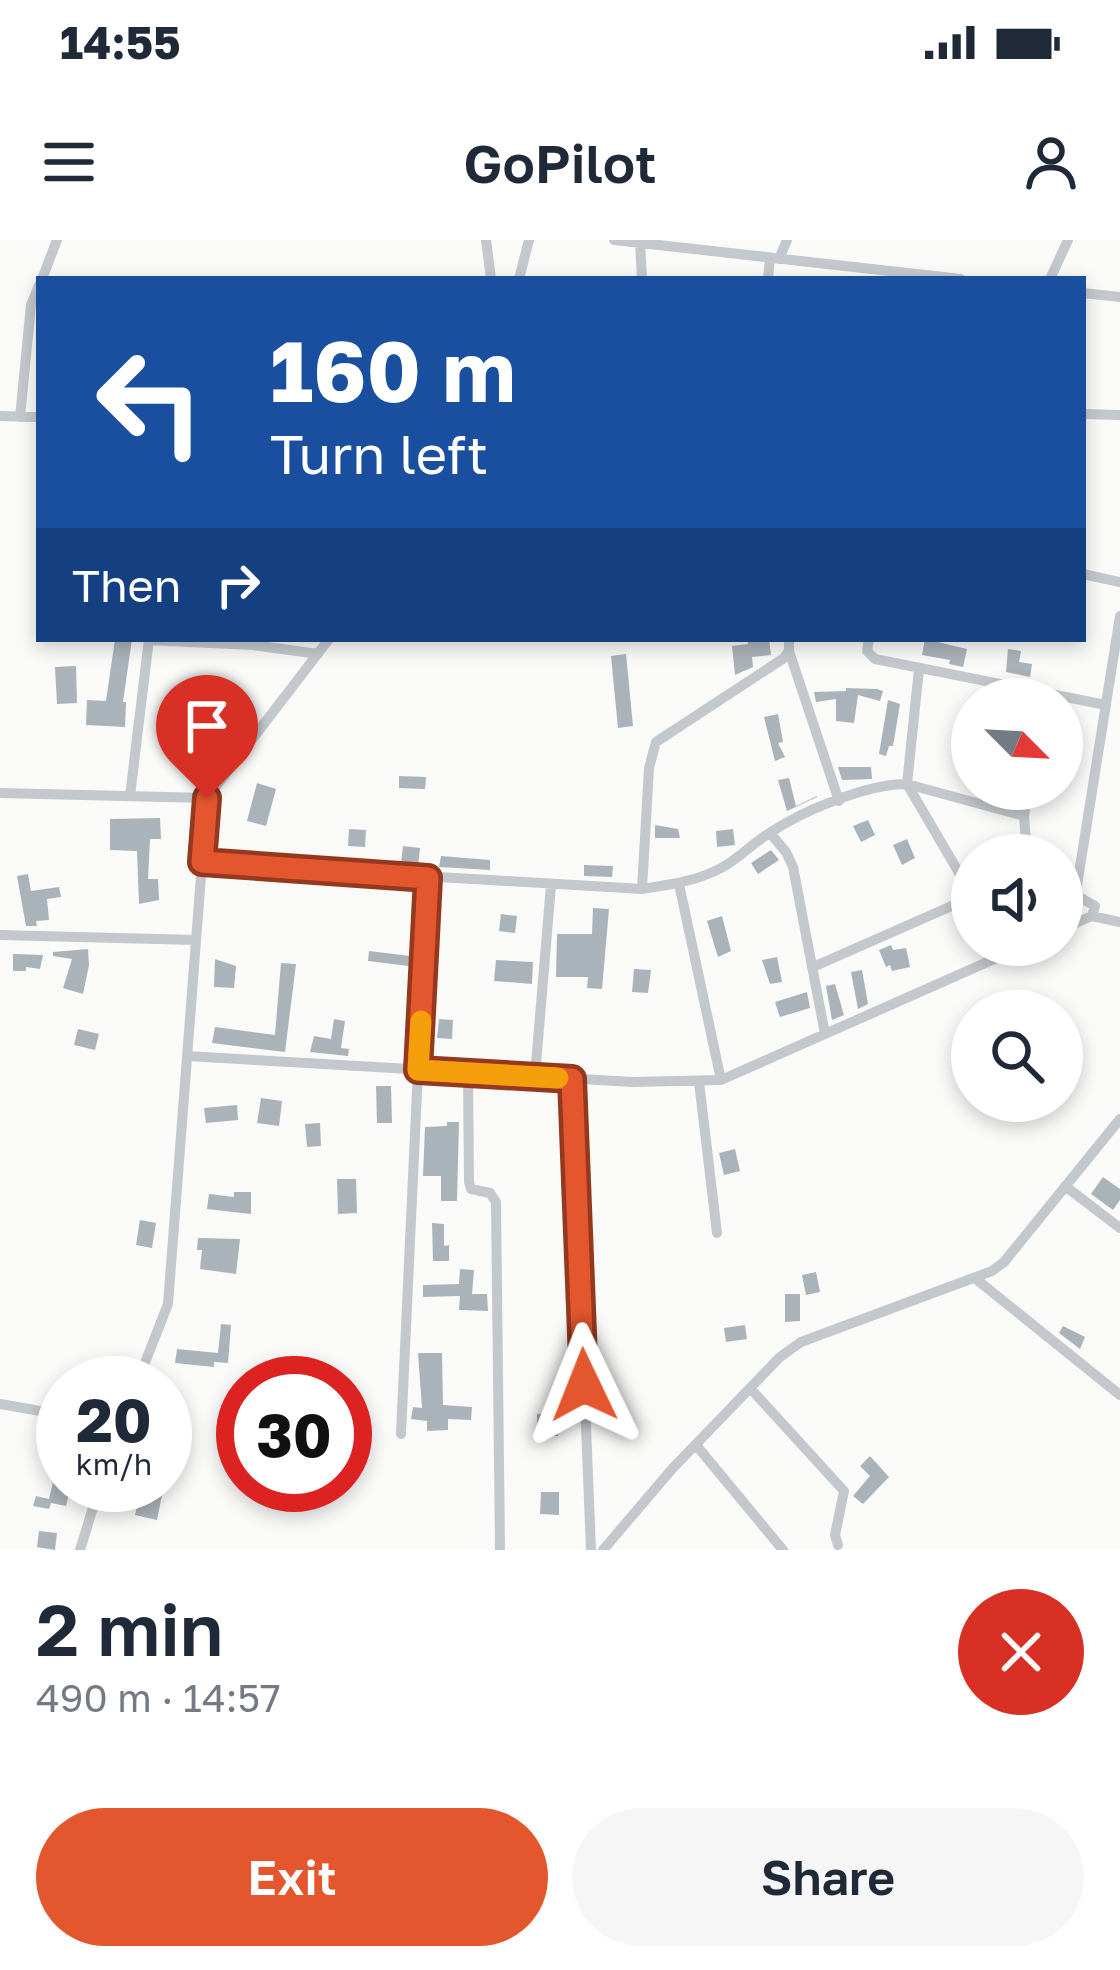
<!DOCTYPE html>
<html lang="en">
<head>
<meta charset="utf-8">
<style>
	:root { --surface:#fff; --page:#f6f6f7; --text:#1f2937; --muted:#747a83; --accent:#e4572e }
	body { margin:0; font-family:"Golos Text",sans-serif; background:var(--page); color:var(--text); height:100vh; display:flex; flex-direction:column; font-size:45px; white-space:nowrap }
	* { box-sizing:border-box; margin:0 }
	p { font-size:39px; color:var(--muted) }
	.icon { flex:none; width:66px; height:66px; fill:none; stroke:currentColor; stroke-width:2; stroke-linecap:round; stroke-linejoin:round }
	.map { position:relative; height:1310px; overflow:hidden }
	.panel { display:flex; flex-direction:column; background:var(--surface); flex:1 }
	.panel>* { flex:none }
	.hud { position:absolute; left:36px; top:36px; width:1050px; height:366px; border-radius:0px; box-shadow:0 6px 18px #0003; background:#1a4fa0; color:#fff; overflow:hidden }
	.needle { width:78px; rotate:114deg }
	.fabs { position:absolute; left:951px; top:438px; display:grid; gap:24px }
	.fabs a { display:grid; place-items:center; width:132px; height:132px; border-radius:50%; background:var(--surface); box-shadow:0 6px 18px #0003; font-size:60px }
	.speed { position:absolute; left:36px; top:1116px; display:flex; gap:24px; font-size:60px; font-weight:700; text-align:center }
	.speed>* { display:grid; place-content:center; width:156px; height:156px; border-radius:50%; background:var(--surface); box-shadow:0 6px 18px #0003; line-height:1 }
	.speed small { font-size:30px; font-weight:400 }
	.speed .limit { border:18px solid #d22; background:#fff; color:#111 }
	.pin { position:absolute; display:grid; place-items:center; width:102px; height:102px; color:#fff; margin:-123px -51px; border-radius:50% 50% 50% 0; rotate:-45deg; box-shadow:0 0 12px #0007 }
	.pin .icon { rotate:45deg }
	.me { position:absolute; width:132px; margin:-66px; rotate:358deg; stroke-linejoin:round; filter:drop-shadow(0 0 9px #0008) }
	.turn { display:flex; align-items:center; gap:42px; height:252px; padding:0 36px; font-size:54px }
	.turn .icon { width:156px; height:156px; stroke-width:2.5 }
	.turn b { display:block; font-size:84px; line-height:102px }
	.then { display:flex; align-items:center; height:114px; padding:0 36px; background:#0003; gap:24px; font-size:45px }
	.round { display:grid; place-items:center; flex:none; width:126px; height:126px; border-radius:63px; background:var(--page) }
	.summary { display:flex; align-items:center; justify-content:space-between; height:204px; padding:0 36px }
	h1 { font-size:72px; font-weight:600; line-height:90px }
	.primary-button { display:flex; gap:24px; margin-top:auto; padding:24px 36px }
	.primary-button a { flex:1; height:138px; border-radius:72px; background:var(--accent); color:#fff; font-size:48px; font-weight:600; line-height:138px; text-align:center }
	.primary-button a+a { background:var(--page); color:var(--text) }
	.status { display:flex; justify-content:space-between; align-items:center; height:84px; padding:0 60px; background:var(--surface); direction:ltr }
	.status svg { height:33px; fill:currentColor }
	header { display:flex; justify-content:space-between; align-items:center; height:156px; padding:0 36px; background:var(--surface); font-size:54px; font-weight:600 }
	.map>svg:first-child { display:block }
	.building { fill:#aab3b9 }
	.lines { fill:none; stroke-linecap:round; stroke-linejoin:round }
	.street { stroke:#c3c8cc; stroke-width:10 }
	.route-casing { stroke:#94391e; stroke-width:30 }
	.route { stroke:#e4572e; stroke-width:21 }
	.slow { stroke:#f59e0b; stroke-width:21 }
</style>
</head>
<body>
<div class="status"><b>14:55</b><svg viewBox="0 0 49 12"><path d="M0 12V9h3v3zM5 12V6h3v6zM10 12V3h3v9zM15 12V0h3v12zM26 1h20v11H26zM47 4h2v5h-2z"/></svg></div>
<header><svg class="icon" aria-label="menu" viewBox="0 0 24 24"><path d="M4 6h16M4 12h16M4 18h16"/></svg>GoPilot<svg class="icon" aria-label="person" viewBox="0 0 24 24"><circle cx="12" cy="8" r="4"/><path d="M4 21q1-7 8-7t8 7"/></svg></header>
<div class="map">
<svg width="1120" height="1310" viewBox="0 0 1120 1310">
	<rect width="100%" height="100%" fill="#fafaf8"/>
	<path class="building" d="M115,399H132L123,462H126L125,487L86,485L87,460L106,461Z
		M747,399H769L771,415L752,417L753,427L735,435L732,406L748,404Z
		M925,399L967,409L963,427L949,424L950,420L922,415Z
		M1008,409L1021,411L1019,422L1032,424L1030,437L1006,432Z
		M626,414L633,486L618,488L611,416Z
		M76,426L77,463L57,464L55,427Z
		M846,448L877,449L883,451L880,461L858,455L854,483L836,481V459L816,462L814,452L846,451Z
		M888,460L900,464L893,506H889L886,516L879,514Z
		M204,471L246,478L243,493L201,487Z
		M778,474L783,502L778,503L785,517L775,521L764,477Z
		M838,527H871L872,539L842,540Z
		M399,536L426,537L425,549L399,548Z
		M789,538L796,566L817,556V557L787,571L778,540Z
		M257,543L276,549L266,586L247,581Z
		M160,578L161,599H150L148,639H158L159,660L139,664L137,611L110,610V579Z
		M868,580L875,595L861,602L853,586Z
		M655,585L678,589L680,598H655Z
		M349,589L366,590L365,607L348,606Z
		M733,589L735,605L717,607L716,591Z
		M907,599L915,618L902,625L893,605Z
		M403,606L420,608L418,626L401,624Z
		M771,610L779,620L758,634L751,623Z
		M441,616L490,620V630L439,627Z
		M584,625L613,626L612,637L584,636Z
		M28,634L31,651L59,647L61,657L47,659L49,680L36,681L37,686H26L17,636Z
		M593,668L609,669L602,749L587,748L588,737H556L557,694H592Z
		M501,674L517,676L515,693L499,691Z
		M722,676L731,711L718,717L707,681Z
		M891,705L893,710L906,708L910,727L892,731L890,725L886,727L879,710Z
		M88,709L89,725L83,754L63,748L72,719L53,716V712Z
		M369,711L410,716L409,726L368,721Z
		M13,714L43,715L40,729L26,727V731H13Z
		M777,717L782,742L770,744L762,720Z
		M215,719L236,726L234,748L214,747Z
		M496,720L533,722L532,744L494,741Z
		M281,723L296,724L285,812L212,803L215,787L275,795Z
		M634,729L651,730L648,753L632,752Z
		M862,730L868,764L858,769L851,732Z
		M835,744L844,775L832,780L826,746Z
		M807,752L810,768L780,777L775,762Z
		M334,779L345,781L341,808L349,809L348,816L310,812L314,796L331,799Z
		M439,779L453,780L452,799L437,798Z
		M78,789L99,794L95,810L74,805Z
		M376,846H391L392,883H377Z
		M261,858L282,861L279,886L257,883Z
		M237,865L238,880L206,883L204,868Z
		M447,882H459L457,961H441V936H423L425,887L447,886Z
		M320,883L321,906L307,907L305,884Z
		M735,909L740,931L724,935L719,913Z
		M1103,937L1120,949V960L1113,970L1091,954Z
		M337,939H356L357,973L338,974Z
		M234,952H251V974L207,969L209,954L234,957Z
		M140,980L156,983L152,1008L136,1005Z
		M432,983L444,984V1006L449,1005V1021H433Z
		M198,998L240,999L236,1034L200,1029L202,1010H197Z
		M460,1029L474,1030L472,1054H487L488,1071L459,1070L460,1056L423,1057V1045L459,1044Z
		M816,1032L820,1052L806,1055L802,1035Z
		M785,1054H800V1081L785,1082Z
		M221,1084L231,1085L228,1123L214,1122V1127L175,1123L177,1109L218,1113Z
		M745,1085L747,1099L726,1102L724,1088Z
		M1063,1086L1085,1097L1080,1109L1059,1093Z
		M418,1113H442L443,1165L472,1167L471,1180L448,1179V1190L427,1191V1181L411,1179L413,1167L422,1168Z
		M537,1174H558V1196H537Z
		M870,1216L889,1237L863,1264L853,1256L870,1236L860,1226Z
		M53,1242L71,1246L66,1266L51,1263L49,1269L33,1266L36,1256L49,1259Z
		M142,1245H164L157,1280L135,1275Z
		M541,1252H559V1275L540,1274Z
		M39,1291L57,1293L55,1310L37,1307Z"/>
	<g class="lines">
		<path class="street" d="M486,0L491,39
			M614,0L961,39
			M640,3L642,39
			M779,19L787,0
			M42,39L57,0
			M519,39L529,0
			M768,39L770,18
			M1050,39L1068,0
			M1083,53L1120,57
			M1083,174L1120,175
			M0,176L39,177
			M20,177L31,65L39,45
			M1083,334L1120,342
			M869,399L867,411L875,419L1106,465
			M148,400L253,405L318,414
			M789,411L839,561
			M919,429L907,544L972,655
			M0,553L207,558
			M130,556L149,399
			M770,593L786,612L793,627L825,794
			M1027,615L1024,576L1028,549
			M202,623L642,649C669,645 698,641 723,627C739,618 752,604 768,594C802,571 866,544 907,544L1024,576
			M679,644L721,840
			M1062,647L1095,666L1092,676
			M642,649L649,528L656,502L784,418L789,411V399
			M1075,658L1120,376
			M1062,689L1092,676L1120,682
			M0,695L196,700
			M813,727L972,657
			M187,816L633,842L721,840L1026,705
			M468,834L469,942L471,949L490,953L496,962L500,1310
			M535,836L551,645
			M572,839L591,1310
			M699,842L717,993
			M1065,946L1120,988
			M976,1039L1120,1155
			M137,1143L168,1064L207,558L329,399
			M750,1148L844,1251L835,1295L838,1305
			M0,1164L63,1175
			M401,1194L427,637
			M696,1205L783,1310
			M80,1310L100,1245
			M603,1310L672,1229L780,1117L801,1102L992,1031L1004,1022L1120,879"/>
	</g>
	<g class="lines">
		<g class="route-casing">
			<path id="route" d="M207,558L202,622L428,638L418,830L572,839L584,1145"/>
		</g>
		<use href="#route" class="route"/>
		<path class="slow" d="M421,781L418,830L558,838"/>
	</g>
</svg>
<div class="fabs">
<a><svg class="needle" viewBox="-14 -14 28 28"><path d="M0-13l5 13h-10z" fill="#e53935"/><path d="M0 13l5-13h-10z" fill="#747a83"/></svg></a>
<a><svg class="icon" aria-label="sound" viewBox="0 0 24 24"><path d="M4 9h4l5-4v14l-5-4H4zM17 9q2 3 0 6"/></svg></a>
<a><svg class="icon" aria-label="search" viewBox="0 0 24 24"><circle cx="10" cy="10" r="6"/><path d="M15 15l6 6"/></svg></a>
</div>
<div class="speed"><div>20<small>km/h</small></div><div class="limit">30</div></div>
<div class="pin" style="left:207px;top:558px;background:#d93025"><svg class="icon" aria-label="arrive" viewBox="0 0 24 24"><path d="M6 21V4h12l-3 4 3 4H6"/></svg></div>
<svg class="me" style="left:584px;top:1145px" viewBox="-20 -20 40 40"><path d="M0-17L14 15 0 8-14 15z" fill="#e4572e" stroke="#fff" stroke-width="4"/></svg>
<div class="hud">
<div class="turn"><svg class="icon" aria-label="left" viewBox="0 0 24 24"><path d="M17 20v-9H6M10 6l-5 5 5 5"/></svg><div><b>160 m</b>Turn left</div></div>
<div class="then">Then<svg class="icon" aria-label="right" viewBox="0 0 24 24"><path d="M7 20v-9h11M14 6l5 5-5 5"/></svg></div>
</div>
</div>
<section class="panel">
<div class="summary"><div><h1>2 min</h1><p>490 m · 14:57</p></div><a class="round" style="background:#d93025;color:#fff"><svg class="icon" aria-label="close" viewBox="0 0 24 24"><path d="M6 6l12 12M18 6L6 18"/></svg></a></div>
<div class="primary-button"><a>Exit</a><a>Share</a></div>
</section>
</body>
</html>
